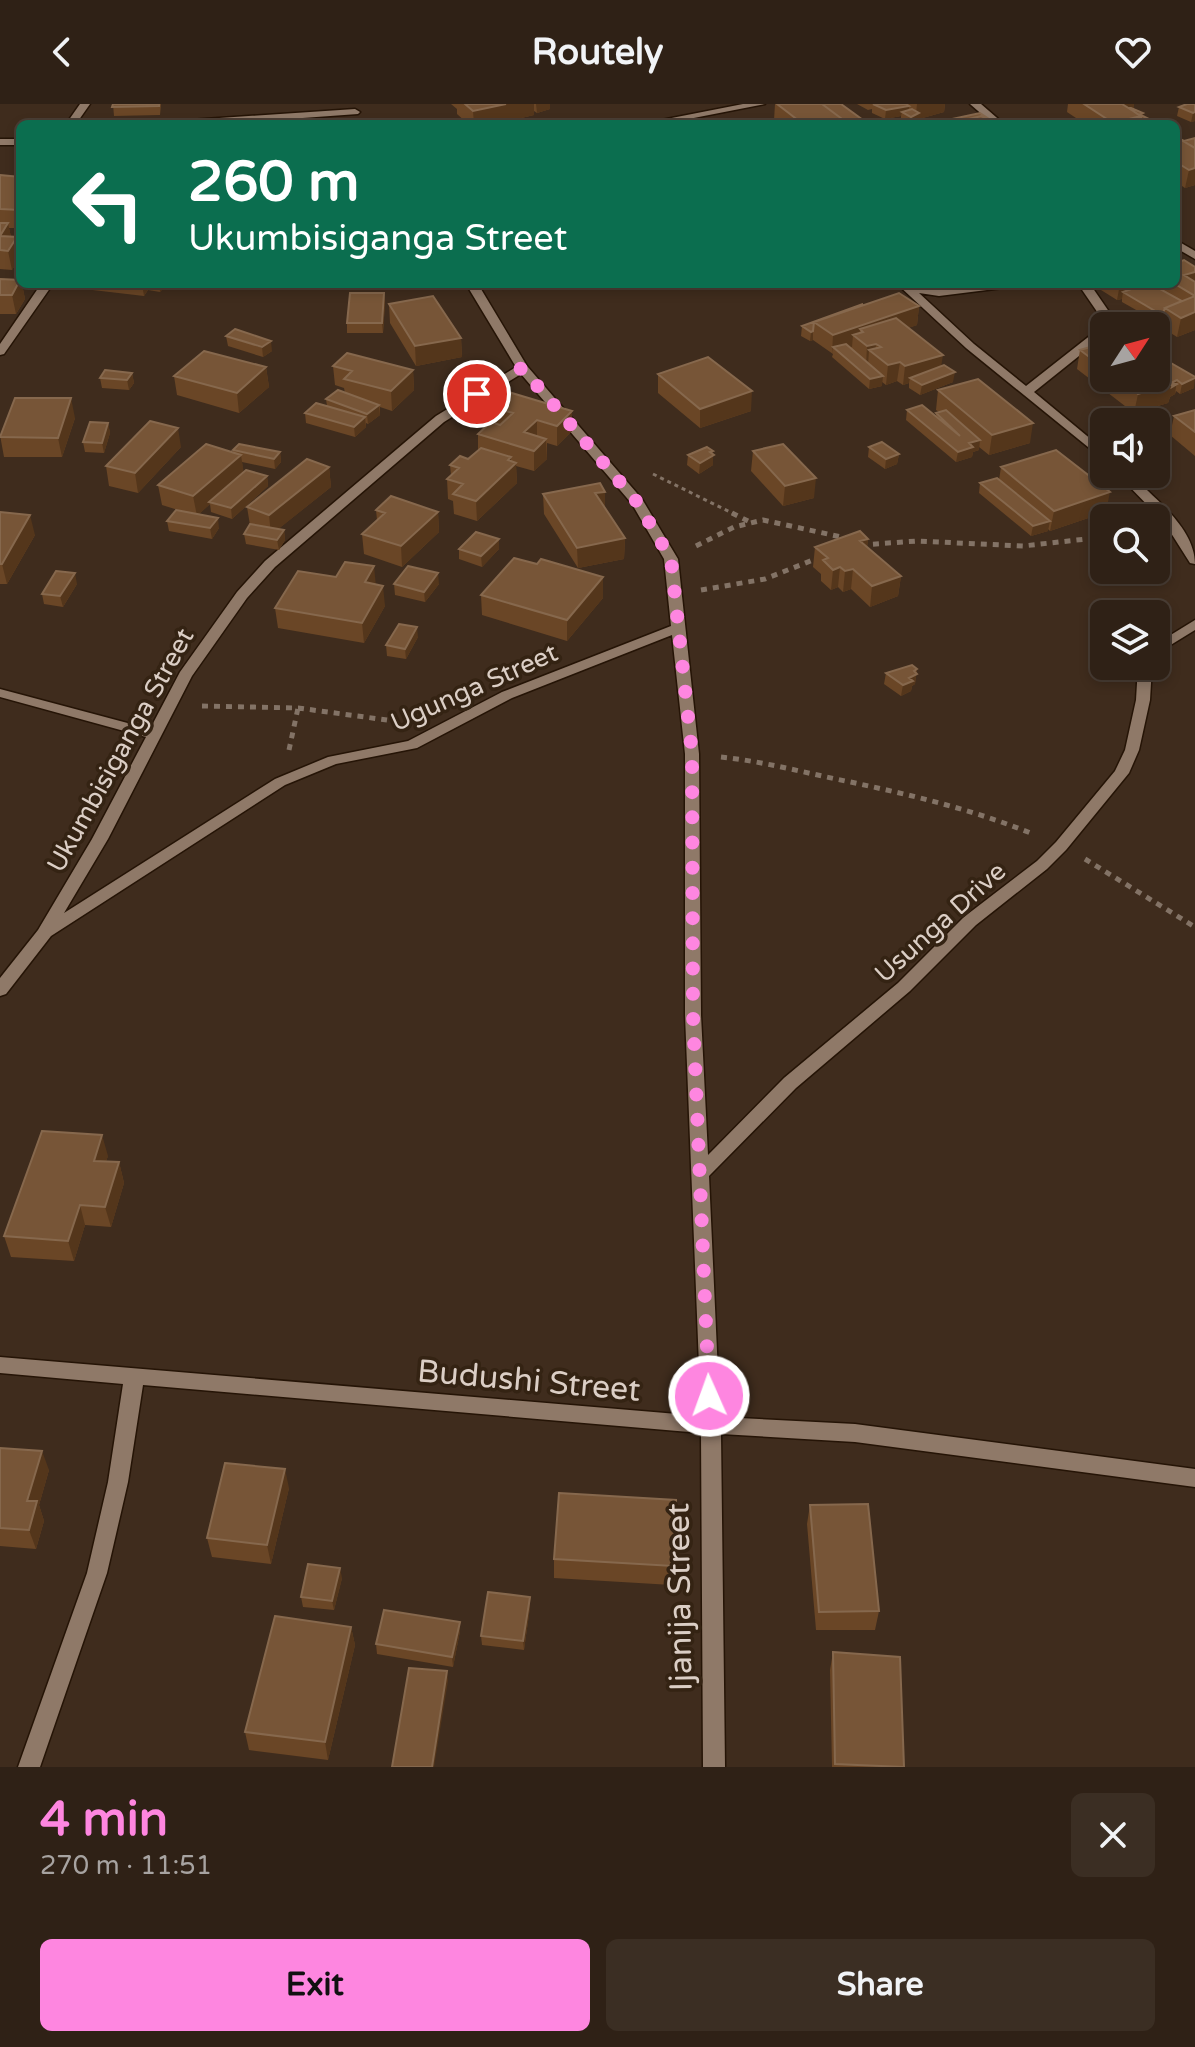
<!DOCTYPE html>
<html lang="en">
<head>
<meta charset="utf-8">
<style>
	:root { --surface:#2f2116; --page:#3b2e23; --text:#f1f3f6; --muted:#a7a3a1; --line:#4a3e35; --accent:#fe86e0 }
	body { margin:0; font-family:"Varela Round",sans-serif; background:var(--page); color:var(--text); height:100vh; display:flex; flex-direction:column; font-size:30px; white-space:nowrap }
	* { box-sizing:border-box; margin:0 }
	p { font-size:26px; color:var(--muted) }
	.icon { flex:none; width:44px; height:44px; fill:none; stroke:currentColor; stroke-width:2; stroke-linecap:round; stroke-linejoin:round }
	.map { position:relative; height:1663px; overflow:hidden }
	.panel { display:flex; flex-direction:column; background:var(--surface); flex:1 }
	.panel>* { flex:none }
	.hud { position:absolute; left:16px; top:16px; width:1164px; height:168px; border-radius:12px; box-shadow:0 4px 12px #0003,0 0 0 2px var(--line); background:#0b6e4f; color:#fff; overflow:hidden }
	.needle { width:52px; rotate:54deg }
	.buttons { position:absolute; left:1090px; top:208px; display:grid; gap:16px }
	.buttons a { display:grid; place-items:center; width:80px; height:80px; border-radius:12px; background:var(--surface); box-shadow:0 4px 12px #0003,0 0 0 2px var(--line); font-size:40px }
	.pin { position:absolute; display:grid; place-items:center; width:68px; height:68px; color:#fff; margin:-34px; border:4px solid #fff; border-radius:50%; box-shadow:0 2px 8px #0007 }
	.me { position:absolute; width:88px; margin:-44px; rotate:358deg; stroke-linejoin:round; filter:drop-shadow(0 0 6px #0008) }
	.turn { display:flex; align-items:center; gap:28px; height:168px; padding:0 40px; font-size:36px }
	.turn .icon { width:104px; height:104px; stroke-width:2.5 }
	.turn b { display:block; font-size:56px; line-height:68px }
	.round { display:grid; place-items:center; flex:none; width:84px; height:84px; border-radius:12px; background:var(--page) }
	.summary { display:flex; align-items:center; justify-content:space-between; height:136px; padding:0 40px }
	h1 { font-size:48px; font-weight:800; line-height:60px; color:var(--accent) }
	.primary-button { display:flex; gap:16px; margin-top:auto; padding:16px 40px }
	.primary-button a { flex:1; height:92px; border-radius:12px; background:var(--accent); color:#111; font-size:32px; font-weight:800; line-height:92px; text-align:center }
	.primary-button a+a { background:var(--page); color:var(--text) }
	header { display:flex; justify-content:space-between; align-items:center; height:104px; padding:0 40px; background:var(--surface); font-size:36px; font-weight:800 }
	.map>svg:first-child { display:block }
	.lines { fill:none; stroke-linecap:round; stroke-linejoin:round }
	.minor-casing { stroke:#251406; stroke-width:3 }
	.path-far1 { stroke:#837366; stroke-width:3; stroke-dasharray:4 4; stroke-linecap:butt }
	.path { stroke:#837366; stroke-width:5; stroke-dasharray:6 6; stroke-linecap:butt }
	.minor { fill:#8f7968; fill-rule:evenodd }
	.wall { fill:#6a4626 }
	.shaded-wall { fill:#54361b }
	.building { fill:#775537; stroke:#86684d; stroke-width:2 }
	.route { stroke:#fe86e0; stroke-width:14; stroke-dasharray:0 25.2 }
	.labels { text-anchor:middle; stroke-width:7; stroke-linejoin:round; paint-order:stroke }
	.street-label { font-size:26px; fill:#dbcec5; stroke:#342313 }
	.near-street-label { font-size:32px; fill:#dbcec5; stroke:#342313 }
</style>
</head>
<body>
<header><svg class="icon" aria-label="back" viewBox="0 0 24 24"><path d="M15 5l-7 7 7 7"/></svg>Routely<svg class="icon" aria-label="heart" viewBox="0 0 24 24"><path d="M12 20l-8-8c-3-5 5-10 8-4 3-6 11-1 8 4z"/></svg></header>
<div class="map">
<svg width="1195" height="1663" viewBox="0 0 1195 1663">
	<rect width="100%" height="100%" fill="#3f2c1d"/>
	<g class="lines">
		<g class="minor-casing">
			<path id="minor" d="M80,0H90L76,20H66Z
				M743,0H765L663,20H641Z
				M970,0H981L1004,20H993Z
				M355,5L360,8L358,10L219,20H170L175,17Z
				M0,35H20V41H0Z
				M1176,136L1195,147V155L1176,144Z
				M41,180H53L4,250L0,251V240Z
				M466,180H478L527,262L642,395L678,455L699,650L701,911L708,1051L784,974L898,879L964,813L1037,757L1056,738L1115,667L1125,646L1136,596L1138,562H1152L1150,596L1139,646L1129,669L1066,746L1047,765L976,821L910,887L796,984L709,1072L720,1313L855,1320L1195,1365V1383L855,1338L721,1330L725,1663H703L701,1329L143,1281L128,1378L107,1469L40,1663H18L87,1469L108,1378L123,1280L0,1269V1253L701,1312L685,911V650L672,531L512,594L417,644L336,660L285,681L51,832L6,890L0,892V874L38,826L92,735L146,633L0,593V585L150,625L180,568L237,488L265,457L436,312L516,263ZM521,270L632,400L664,455L671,522L502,588L408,637L328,653L275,675L64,809L108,735L192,572L247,494L275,463L444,318Z
				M897,180L939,186L984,180H1017L1011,183L939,192L919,189L974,240L1026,282L1101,223L1100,212L1078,180H1090L1112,212V222H1104V232L1034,288L1104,346V356L966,244Z
				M1117,370H1130C1154,394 1195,424 1195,460L1190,459L1164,418Z
				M1195,516V526L1156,550V540Z"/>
		</g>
		<path class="path-far1" d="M653,370L736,411"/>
		<path class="path" d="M732,409L748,417
			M861,441L917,437L1023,442L1104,433
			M696,442L734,423L763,416L846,434
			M701,486L765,475L818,454
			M202,602L298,604L387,616
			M289,646L298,604
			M721,653C760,657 798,667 836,675C903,689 969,704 1033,730
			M1085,755L1195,823"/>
		<use href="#minor" class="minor"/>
	</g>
	<path class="wall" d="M113,0H161L160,11L114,12Z
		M451,0H550V5L537,9L534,7V11L496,20H468L457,10V5Z
		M775,0H841L867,20H779L774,16Z
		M857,0H945L944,8L919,15L918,18L913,20H906L901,17V12L885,15L872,9V5L868,6Z
		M1068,0H1134L1133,4L1143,9V12L1151,16L1150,20H1085L1067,8Z
		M1195,0V17L1191,18L1177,12L1179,3Z
		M1176,33L1195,81L1185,84L1176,78Z
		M0,71L20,73V124H9L11,133H17L20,153L12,166L0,165Z
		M1195,163V226L1177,233L1161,223V220L1122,198V195L1117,196L1101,186L1102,180H1176Z
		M0,175L22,180L25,195L16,210H0Z
		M83,180H167L160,188L148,186L144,192L84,185Z
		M384,189L385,199L383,229H347V219Z
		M389,200L461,234L462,253L416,262L390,219Z
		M863,200L919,202L917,221L908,224L942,262L953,278L920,291L909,284V279L903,281L897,277L886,281L882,278V282L869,285L832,253L833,250L813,236L810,237L801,232L802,222Z
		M226,232L272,247L263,253L228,242Z
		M1104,239V274H1156V246L1162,249L1161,254L1194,284L1180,290L1176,287L1175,290L1170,293L1168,299L1134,309L1077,265L1080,246Z
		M333,262L413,266L414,286L392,307L380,303V311L368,320L366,319V323L355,333L306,319L305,309L327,302L326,295L345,289L344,284L335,281Z
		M266,263L269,283L239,309L177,291L174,272Z
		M132,269L134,279L129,286L102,284L100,274Z
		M658,270L751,307L700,324L658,289Z
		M938,286L1030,339L989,351L979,343V346L973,348L972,353L956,358L906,316L907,306L936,312V309L939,308L936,306Z
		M488,302L572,327L557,342L547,339V355L534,367L516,362L517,379L477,417L454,410L453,397L448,395L447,375L451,371L450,361L468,355L478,346V330L489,320Z
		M1195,306V352L1170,331L1174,312Z
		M75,314L62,353H4L0,331Z
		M108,319L110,329L104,349L85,348L83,338Z
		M181,343L138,389L109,382L106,362Z
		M869,343L899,350L897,360L885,365L868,353Z
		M233,346L280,348L281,358L275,365L242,358L243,368L267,372L268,382L232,415L211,408L210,400L199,410L219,424L212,435L169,427L167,417L178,406L162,401L158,381L233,348Z
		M713,347V361L699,370L687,361L688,351Z
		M753,347L814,394L783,402L751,367Z
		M329,363L331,383L278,425L284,426L285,436L279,446L246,440L244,430L250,421L247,403Z
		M1001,363L1106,408L1050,427L1048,425V427L1031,432L979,389L980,379L999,376Z
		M543,390L605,405L625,434L624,455L578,464L544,410Z
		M376,406L438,408L439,428L402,463L364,450L362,430L377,416Z
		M0,408L35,431L7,480H0Z
		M499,435V445L482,463L459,455V445Z
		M868,435L867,443L901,472L898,492L870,503L851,485L843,488L838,483L831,486L821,477V470L813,463L815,443Z
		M537,460L603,473V494L567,537L482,511L481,491Z
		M336,473L376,480L385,502L364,539L278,524L275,504Z
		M77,480L63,503L44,500L42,490Z
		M394,480H439L425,498L395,491Z
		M418,533L406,555L387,552L386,541Z
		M917,565L915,580L912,582L911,587L901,592L884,580L886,569Z
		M108,1052L106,1057L119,1058L124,1079L111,1123L85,1121L74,1157L11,1153L4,1132Z
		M0,1344L49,1366L39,1401L44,1417L36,1445L0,1442Z
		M289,1384L271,1460L212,1453L207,1434Z
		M676,1396L672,1481L554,1474V1455Z
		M810,1401L879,1507L875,1526H816L807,1420Z
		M342,1474L334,1506L303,1503L301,1493Z
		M530,1493V1503L524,1546L482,1541L481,1532Z
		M351,1523L355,1541L328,1656L249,1646L245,1628Z
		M460,1527L453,1563L377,1550L376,1540Z
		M833,1548L904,1663H832L830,1566Z"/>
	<path class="shaded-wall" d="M506,0H534V11L496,20H474L473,7Z
		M536,0H550V5L537,9Z
		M917,0H945L944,8L919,15L918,18L910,20L911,13L916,10Z
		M1122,0H1134V4L1123,8Z
		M909,2L908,11L902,8L901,12L885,15L886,6Z
		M1195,8V17L1191,18L1193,9Z
		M1143,9L1141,18H1140L1139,20H1112L1113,19Z
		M1151,16L1150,20H1140L1141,19Z
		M1195,64V81L1185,84L1189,66Z
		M8,119L12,138L0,132Z
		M17,133L20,153L12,166L8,147Z
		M1195,168V185L1184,171Z
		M20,177V180H22L25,195L16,210L12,191Z
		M142,180H147L148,186L144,192Z
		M159,180H167L160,188Z
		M1120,180H1149L1123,188L1122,195L1117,196Z
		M384,189L385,199L383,229L382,219Z
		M919,202L917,221L864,239L863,228L860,225L859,235L853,231L852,243L839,248L833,243L832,250L833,231Z
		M1195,208V226L1177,233L1181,214Z
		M813,227V236L810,237L811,228Z
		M461,234L462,253L416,262L415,242Z
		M271,237L272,247L263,253L262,243Z
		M876,240L875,251L869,246L868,261L866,262L867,242Z
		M943,251L940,270L910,274L909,279L903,281L905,262Z
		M900,258L897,277L886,281L888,261Z
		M266,263L269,283L239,309L237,289Z
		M413,266L414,286L392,307L391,287Z
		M955,268L953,278L920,291L922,281Z
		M132,269L134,279L129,286L127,276Z
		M883,272L882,282L869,285L870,275Z
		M1195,274L1194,284L1180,290L1182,280Z
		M1177,276L1175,290L1170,293L1168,299L1134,309L1138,290Z
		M752,287L751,307L700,324V305Z
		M71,294L75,314L62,353L58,334Z
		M379,301L380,311L368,320L367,310Z
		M572,307V327L557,342V322Z
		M365,313L366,323L355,333L354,323Z
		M537,316V336L524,328Z
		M108,319L110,329L104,349L102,339Z
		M1033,319L1030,339L989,351L992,331Z
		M178,324L181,343L138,389L135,369Z
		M546,335L547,355L534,367V347Z
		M980,336L979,346L973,348L972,353L956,358L958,348L969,339Z
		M713,347V361L699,370L700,359L710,348Z
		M280,348L281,358L275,365L274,355Z
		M899,350L897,360L885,365L886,355Z
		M241,351L244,370L209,398L210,400L197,412L193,392Z
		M511,353V363L516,359L517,379L477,417L476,397Z
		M329,363L331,383L271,431L269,411Z
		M267,372L268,382L232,415L231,404Z
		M816,374L814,394L783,402L785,382Z
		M605,388V408L595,389Z
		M1110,388L1106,408L1050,427L1054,407Z
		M438,408L439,428L402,463L401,442Z
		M30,411L35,431L7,480L2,460Z
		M218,414L219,424L212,435L210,424Z
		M1050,417L1048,427L1031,432L1033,422Z
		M284,426L285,436L279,446L277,436Z
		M625,434L624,455L578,464L577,444Z
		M499,435V445L482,463L481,452Z
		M868,435L866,455L860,437Z
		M374,462L376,483L365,478Z
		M840,463L838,483L831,486L833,466Z
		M853,465L851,485L843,488L845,467Z
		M75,469L77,480L63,503L60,492Z
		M438,469L439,480L425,498L424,488Z
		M901,472L898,492L870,503L872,482Z
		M603,473V494L567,537V516Z
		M383,482L385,502L364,539L362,519Z
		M417,523L418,533L406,555L405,545Z
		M917,565L915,580L912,582L911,587L901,592L903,581L914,567Z
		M102,1031L108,1052L99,1077L94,1057Z
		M119,1058L124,1079L111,1123L105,1103Z
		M80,1101L85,1121L74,1157L68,1137Z
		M42,1347L49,1366L39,1401L44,1417L36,1445L29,1426L27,1397Z
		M285,1365L289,1384L271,1460L267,1441Z
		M340,1464L342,1474L334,1506L332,1497Z
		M530,1493V1503L524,1546L523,1537Z
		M460,1518V1527L453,1563L452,1553Z
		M351,1523L355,1541L328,1656L325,1638Z
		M447,1567L448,1577L434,1663H432Z"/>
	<path class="building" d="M113,0H159V2L112,3Z
		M465,0H506L473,7Z
		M777,0H822L846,18L837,20H803Z
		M822,0H841L867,19L846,20V18Z
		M873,0H906L909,2L886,6Z
		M1084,0H1122L1141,12L1113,19Z
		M1187,0H1195V8L1193,9L1179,3Z
		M1129,4H1131L1143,9L1139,11Z
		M912,5L919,9L911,13L902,8Z
		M980,9L989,15H987L981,12L956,18L952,15Z
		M981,12L994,20H952Z
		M1141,12H1143L1151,16L1141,19Z
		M518,17L523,20H508Z
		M1176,33L1195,44V64L1189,66L1176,58Z
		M1176,33L1184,37L1195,34V44Z
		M0,71L20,73V106L0,105Z
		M0,119H8L0,132L17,133L8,147L0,146Z
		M1184,156L1195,163V168L1184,171L1195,178V192L1175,180L1176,159Z
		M0,175L20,176L12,191H0Z
		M1145,180H1151L1182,197L1165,204L1162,211L1123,188Z
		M350,189H384L382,219H347Z
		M899,189L919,202L833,231L814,218Z
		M433,192L461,234L415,242L389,200Z
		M1195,192V208L1181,214L1165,204Z
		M863,200L814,218L813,227L811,228L802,222Z
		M896,214L943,251L905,262L900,258L888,261L869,246L881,243L876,240L867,242L853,231L863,228L860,225Z
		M235,225L271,237L262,243L226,232Z
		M1104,239V264L1080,246Z
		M846,240L883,272L870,275L833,243Z
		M1156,246L1162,249L1157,251L1195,273V274L1182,280L1177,276L1173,278L1177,280L1172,283L1173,280L1156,267V263L1159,262L1156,260Z
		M204,247L266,263L237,289L174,272Z
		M347,249L413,266L391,287L344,275L352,267L333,262Z
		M708,253L752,287L700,305L658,270Z
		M944,261L955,268L922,281L910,274Z
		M105,266L132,269L127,276L100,274Z
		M1156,267L1173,280L1138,290L1118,274H1156Z
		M978,275L1033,319L992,331L938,286Z
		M338,286L379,301L367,310L326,295Z
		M505,287L572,307L557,322L537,316L524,328L546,335L534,347L478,330L491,318L500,321L513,309L488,302Z
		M15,294H71L58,334L0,333Z
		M316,299L365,313L354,323L305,309Z
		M922,301L960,332L936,309L946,306L980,336L969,339L973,343L958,348L907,306Z
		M1195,306V328L1174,312Z
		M150,317L178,324L135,369L106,362Z
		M90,318L108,319L102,339L83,338Z
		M882,338L899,350L886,355L869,343Z
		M206,340L241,351L193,392L158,381Z
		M239,340L280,348L274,355L233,346Z
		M783,340L816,374L785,382L753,347Z
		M707,343L713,347L710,348L714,351L700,359L688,351Z
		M481,344L511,353L508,356L516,359L476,397L453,390L463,380L447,375L459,364L450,361L460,352L468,355Z
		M1056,346L1110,388L1054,407L1001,363Z
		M307,355L329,363L269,411L247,403Z
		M246,366L267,372L231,404L209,398Z
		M997,374L1050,417L1033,422L980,379Z
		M600,379L605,388L595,389L625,434L577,444L543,390Z
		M391,392L438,408L401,442L362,430L385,409L376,406Z
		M176,406L218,414L210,424L167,417Z
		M0,408L30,411L2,460H0Z
		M250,420L284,426L277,436L244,430Z
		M860,427L868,435L860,437L901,472L872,482L853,465L845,467L840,463L833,466L823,456L828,454L815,443Z
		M476,428L499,435L481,452L459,445Z
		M514,454L537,460L541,455L603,473L567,516L481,491Z
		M345,458L374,462L365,478L383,482L362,519L275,504L298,467L336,473Z
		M408,462L438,469L424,488L394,480Z
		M56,467L75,469L60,492L42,490Z
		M399,520L417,523L405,545L386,541Z
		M912,561L917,565L914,567L917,570L909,574L913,577L903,581L886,569Z
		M42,1027L102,1031L94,1057L119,1058L105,1103L80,1101L68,1137L4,1132Z
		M0,1344L42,1347L27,1397H37L29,1426L0,1424Z
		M225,1359L285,1365L267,1441L207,1434Z
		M559,1389L676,1396L673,1462L554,1455Z
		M868,1400L879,1507L819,1508L810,1401Z
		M308,1460L340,1464L332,1497L301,1493Z
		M488,1488L530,1493L523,1537L481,1532Z
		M384,1506L460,1518L452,1553L376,1540Z
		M275,1512L351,1523L325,1638L245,1628Z
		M833,1548L900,1553L904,1663L835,1660Z
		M409,1564L447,1567L432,1663H392Z"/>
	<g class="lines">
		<path class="route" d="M477,290L522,264L637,398L671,455L692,650L693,911L709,1292"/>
	</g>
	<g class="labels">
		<g class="street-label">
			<text transform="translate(474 583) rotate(-24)" y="9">Ugunga Street</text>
			<text transform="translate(120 646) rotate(-61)" y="9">Ukumbisiganga Street</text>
			<text transform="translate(940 818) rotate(-42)" y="9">Usunga Drive</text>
		</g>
		<g class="near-street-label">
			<text transform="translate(529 1276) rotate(5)" y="11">Budushi Street</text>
			<text transform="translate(679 1493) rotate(-91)" y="11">Ijanija Street</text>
		</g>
	</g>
</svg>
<div class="buttons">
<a><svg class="needle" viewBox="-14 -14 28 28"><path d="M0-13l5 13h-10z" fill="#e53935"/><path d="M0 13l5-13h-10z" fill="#a7a3a1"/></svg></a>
<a><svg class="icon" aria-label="sound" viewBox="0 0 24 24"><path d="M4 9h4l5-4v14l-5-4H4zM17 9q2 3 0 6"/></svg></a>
<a><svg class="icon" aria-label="search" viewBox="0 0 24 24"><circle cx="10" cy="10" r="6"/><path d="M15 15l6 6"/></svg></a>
<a><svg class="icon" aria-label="layers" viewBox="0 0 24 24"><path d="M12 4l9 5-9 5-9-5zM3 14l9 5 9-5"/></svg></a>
</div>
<div class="pin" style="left:477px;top:290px;background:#d93025"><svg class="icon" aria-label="arrive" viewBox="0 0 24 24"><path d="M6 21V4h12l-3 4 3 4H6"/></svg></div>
<svg class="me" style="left:709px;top:1292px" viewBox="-20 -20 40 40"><circle r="17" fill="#fe86e0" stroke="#fff" stroke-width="3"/><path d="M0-11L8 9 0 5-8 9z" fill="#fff"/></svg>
<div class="hud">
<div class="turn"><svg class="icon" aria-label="left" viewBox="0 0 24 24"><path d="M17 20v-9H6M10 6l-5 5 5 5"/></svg><div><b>260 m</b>Ukumbisiganga Street</div></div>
</div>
</div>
<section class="panel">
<div class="summary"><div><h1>4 min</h1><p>270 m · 11:51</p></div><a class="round"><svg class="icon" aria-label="close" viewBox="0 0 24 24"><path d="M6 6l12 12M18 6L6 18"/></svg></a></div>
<div class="primary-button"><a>Exit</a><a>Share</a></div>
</section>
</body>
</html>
